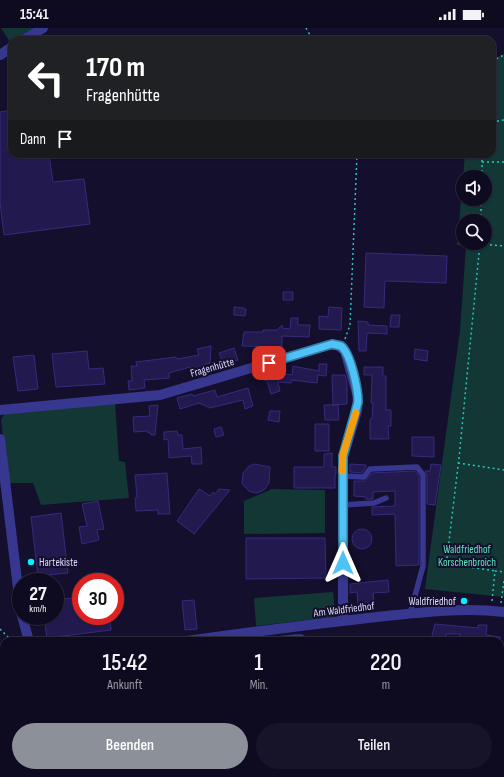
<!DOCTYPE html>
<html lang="de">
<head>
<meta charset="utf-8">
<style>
	:root { --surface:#0e0b21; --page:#17142a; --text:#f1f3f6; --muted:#9b9ba5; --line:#2e2b3f; --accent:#8c9099 }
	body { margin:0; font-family:"Sofia Sans Condensed",sans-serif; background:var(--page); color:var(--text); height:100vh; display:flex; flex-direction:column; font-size:15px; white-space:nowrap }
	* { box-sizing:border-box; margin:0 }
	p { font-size:13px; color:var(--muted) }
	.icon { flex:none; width:22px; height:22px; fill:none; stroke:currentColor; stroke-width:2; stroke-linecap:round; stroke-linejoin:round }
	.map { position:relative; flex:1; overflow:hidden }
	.side { position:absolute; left:0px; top:609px; width:504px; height:140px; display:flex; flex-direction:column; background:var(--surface); border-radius:12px 12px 0 0; box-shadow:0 1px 3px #0004,0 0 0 1px var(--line) }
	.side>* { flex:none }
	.guide { position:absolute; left:8px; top:8px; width:488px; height:122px; border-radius:12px; box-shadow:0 1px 3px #0004,0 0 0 1px var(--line); background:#202124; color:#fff; overflow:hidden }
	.tools { position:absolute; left:456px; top:142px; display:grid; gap:8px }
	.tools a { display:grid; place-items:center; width:36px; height:36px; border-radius:50%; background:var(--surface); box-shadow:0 1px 3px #0004,0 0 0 1px var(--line); font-size:20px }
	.speed { position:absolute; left:12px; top:545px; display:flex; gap:8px; font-size:20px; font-weight:700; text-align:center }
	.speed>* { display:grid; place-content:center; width:52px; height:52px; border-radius:50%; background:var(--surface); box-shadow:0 1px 3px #0004,0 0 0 1px var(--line); line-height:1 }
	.speed small { font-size:10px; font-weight:400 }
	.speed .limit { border:6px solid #d22; background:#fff; color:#111 }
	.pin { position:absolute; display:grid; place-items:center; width:34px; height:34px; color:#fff; margin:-17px; border-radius:8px; box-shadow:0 2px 6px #0006 }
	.me { position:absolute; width:44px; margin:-22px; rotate:0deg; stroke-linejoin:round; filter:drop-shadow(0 0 3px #0008) }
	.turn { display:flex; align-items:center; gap:14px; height:84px; padding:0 12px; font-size:18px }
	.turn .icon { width:52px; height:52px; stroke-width:2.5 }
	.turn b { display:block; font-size:28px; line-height:34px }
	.then { display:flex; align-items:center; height:38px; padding:0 12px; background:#0003; gap:8px; font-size:15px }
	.eta { display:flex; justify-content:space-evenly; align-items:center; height:68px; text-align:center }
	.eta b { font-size:24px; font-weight:600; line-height:28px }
	.button { display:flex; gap:8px; margin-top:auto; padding:8px 12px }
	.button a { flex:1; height:46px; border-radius:24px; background:var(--accent); color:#fff; font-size:16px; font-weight:600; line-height:46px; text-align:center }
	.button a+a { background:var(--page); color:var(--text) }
	.status { display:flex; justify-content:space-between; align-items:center; height:28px; padding:0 20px; background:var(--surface); direction:ltr }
	.status svg { height:11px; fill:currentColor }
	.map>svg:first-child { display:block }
	.green { fill:#123734; fill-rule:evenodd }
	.building { fill:#221a4f; stroke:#372a7d }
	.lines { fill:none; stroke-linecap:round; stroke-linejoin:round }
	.path { stroke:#27c7b6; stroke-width:1.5; stroke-dasharray:2 3; stroke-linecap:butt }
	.service { stroke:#37378f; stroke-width:5.5 }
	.minor { stroke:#37378f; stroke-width:10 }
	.rail { stroke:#06f1ff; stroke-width:2.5; stroke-dasharray:6 5; stroke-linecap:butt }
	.route-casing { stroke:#337fa1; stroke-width:10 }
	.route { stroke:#4fc3f7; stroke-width:7 }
	.slow { stroke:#f59e0b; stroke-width:7 }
	.poi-dot { fill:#06f1ff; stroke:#130f2c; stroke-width:1.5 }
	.labels { text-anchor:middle; stroke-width:4; stroke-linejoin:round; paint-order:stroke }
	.street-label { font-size:11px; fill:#dddaff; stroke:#130f2c }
	.park-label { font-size:11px; fill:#5ce9c0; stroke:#130f2c }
	.poi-label { font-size:11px; fill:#dddaff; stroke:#130f2c; text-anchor:start }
</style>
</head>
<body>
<div class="status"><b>15:41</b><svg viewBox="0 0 49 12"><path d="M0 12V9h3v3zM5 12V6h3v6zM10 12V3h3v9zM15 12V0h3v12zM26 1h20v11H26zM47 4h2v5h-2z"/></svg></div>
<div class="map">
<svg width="504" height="749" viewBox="0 0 504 749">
	<rect width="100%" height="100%" fill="#130f2c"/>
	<path class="green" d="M1,0H33L10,14Z
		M504,26V569L425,561L460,302L466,218L457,217L465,126H492V32ZM463,149H485V171H463ZM463,193H485V215H463Z
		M115,374L119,433L125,434L129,470L41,477L33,455H8L1,392L5,384Z
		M272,461L325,462V505L244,506V473Z
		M333,564L335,583L333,589L256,598L254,570Z"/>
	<path class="building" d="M12,82V126H49L53,154L84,151L90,196L4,207L0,175V84Z
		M366,225L447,228L446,255L385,253L384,280L364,279Z
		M283,264H293V272H283Z
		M234,279L244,280V281H246L245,288L234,287Z
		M329,279L342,280L341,302L319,301V288L328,289Z
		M391,287H400L399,299H390Z
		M291,290H298V297H310L309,309L282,308V319L242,318L244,304H263V302H277L282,297V300L290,301Z
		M358,293L368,294V297L387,298V306L367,305L366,323H359Z
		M211,318L210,335L202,337L204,344L193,347L190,339L169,345V350L144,352L145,360L129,362L128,353H132L131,338H137L136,334L176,329L177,331L199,327L197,321Z
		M234,320L238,332L223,336L219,325Z
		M415,321L428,323L427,333L414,331Z
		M87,323L89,341L103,340L105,356L56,359L52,326Z
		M34,327L38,361L18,363L13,329Z
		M319,336H327L326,348L318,347L317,355L292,352L291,355L278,354L280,363L271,366L267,353L264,352V351L285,346L292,347L293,338L319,343Z
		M364,339H383V348H386V382H391V398H388L389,411H370V391H372L373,375H371L372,347H364Z
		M332,347H345L347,355V376L333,377Z
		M248,360L253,378L245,381L243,372L210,380L199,375L180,381L177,370L192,366L193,368L215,362L217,369Z
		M158,377L155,407H151V405H148V403L134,404L133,389L150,388L149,378Z
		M324,377H338L339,392H325Z
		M270,383H280L279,394L268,392Z
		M315,396H329V423H315Z
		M221,399L224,407L216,409L214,401Z
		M177,403L178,407H182L183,421L201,419L202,436H192L191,428L169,430L168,411L164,412V404Z
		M412,409H434V429L412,428Z
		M332,425V439H336V446H335V460H294V439H324V426Z
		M254,436L270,439L269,455L265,461L260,464L256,465L249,463L242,456L243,445L248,439Z
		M350,436L366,437V439L362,445L350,444Z
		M431,436L441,437L435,477L427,476V447L425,443H430Z
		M415,443L419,448V537L396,538L395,486L372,487V479L395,478V463L373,464V471H366V469L354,468V453H365L372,445Z
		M167,445L170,486H158V482L136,483L135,470L137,469L135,447Z
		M199,461L210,468L213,464L215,466L219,461L230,462L194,506L177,493Z
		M98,473L104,501L97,502L99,512L82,516L79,499L87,498L82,476Z
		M61,485L68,545L38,548L31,489Z
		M352 511a10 10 0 1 1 20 0a10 10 0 1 1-20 0Z
		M246,510H325L326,550L246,551Z
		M388,552L389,564L373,565L374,575L358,576L357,564L350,565V556Z
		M81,569V588H110L111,602L47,610L44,588H55V572Z
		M194,572L197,601L185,602L182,573Z
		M435,596L478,600V597H487L486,607L500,609V613H460V606H446V611H434L432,607Z"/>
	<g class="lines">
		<path class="path" d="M306,0L313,12
			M492,33L504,27
			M492,94L504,92
			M482,134H504
			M482,149V126
			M481,193V171
			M480,215L459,430L447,530L450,534L455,537L495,543
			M480,216L504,218
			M345,311L350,297L357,126
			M458,435L504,442
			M492,573L495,543L504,544
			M501,575L504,553
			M0,601L12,613
			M496,745L498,749"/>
		<path class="service" d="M342,448L364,449L370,441L417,439L423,447V538L410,586
			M343,477L374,475L386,470
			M257,613L296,609H301L309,613
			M197,745L200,749
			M52,749L56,747
			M407,749L411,745"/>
		<path class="minor" d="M23,12L43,0
			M0,27L12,19
			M0,382L160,367L329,317H338L345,323L358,369L357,383L343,429V593
			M0,411L21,585
			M22,588L29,613
			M187,613C250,604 314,596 377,589C419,585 461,579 504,584
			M500,718L504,715
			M136,745L140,749
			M457,749L461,745"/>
		<path class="rail" d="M0,634L4,638
			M114,745L118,749"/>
	</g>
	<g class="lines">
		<g class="route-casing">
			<path id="route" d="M269,335L332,316L341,318C351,326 358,361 358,374L343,428V535"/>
		</g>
		<use href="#route" class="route"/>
		<path class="slow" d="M342,443L343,426L356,385"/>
	</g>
	<g class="poi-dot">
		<circle cx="31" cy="534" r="4"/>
		<circle cx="464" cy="573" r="4"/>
	</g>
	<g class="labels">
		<g class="street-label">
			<text transform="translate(212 339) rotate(-16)" y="4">Fragenhütte</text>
			<text transform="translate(344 581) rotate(-7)" y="4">Am Waldfriedhof</text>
		</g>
		<g class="park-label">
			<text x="467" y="525">Waldfriedhof<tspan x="467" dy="13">Korschenbroich</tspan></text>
		</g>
		<g class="poi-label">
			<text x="39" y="538">Hartekiste</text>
			<text x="456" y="577" text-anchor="end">Waldfriedhof</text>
		</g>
	</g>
</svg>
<div class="tools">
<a><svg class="icon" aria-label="sound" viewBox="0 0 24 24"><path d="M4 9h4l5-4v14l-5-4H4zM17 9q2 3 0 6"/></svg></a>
<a><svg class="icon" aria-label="search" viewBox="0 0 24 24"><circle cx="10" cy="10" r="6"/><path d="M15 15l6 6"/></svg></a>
</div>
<div class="speed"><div>27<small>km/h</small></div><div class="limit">30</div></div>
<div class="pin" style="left:269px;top:335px;background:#d93025"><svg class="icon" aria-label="arrive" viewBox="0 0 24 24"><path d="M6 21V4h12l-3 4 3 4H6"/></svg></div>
<svg class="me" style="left:343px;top:535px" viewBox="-20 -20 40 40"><path d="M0-17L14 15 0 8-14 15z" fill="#4fc3f7" stroke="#fff" stroke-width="4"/></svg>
<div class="guide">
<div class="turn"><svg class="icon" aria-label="left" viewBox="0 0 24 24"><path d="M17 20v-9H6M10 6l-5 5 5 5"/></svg><div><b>170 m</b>Fragenhütte</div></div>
<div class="then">Dann<svg class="icon" aria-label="arrive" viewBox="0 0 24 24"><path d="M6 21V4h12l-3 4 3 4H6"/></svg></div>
</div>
<section class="side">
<div class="eta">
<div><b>15:42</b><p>Ankunft</p></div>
<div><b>1</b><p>Min.</p></div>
<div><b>220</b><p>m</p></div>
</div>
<div class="button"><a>Beenden</a><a>Teilen</a></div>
</section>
</div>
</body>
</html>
